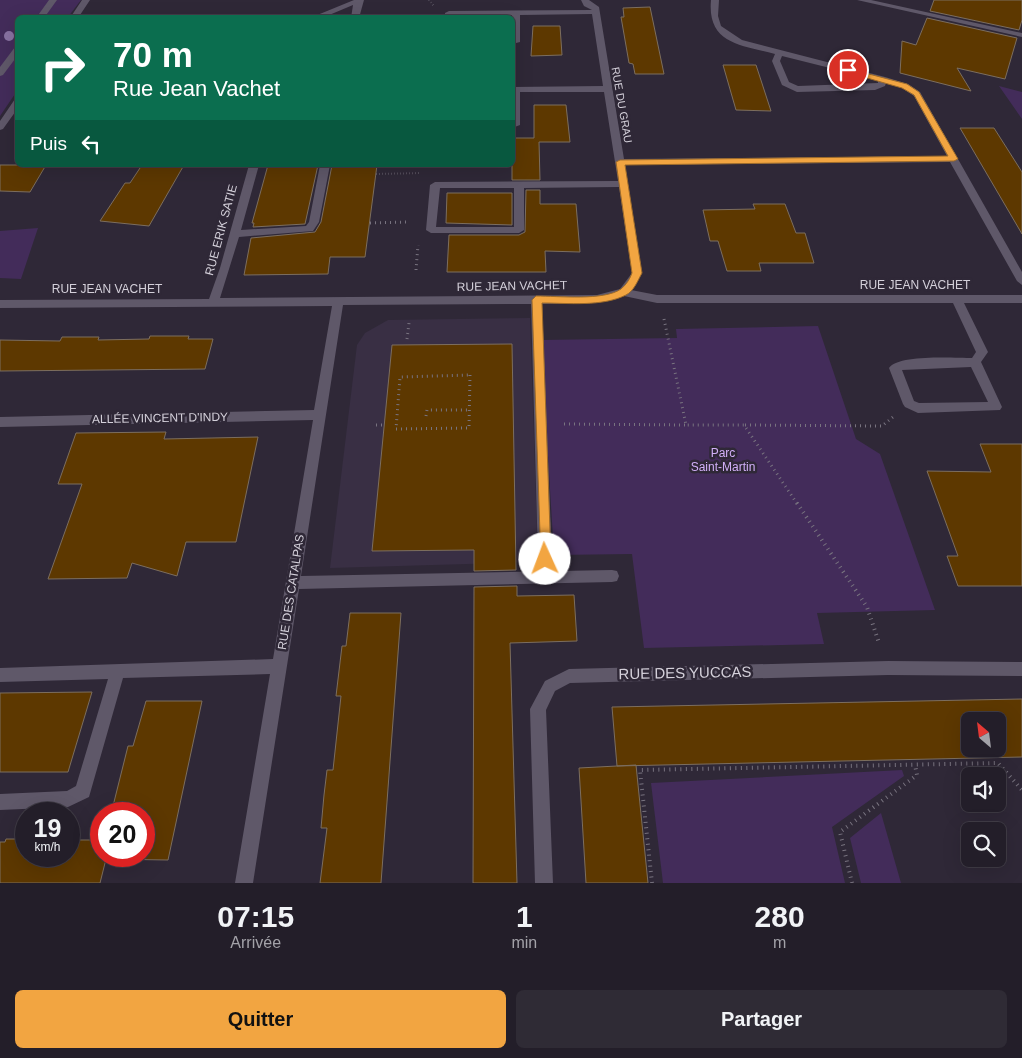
<!DOCTYPE html>
<html lang="fr">
<head>
<meta charset="utf-8">
<style>
	:root { --surface:#231e29; --page:#2f2b35; --text:#f1f3f6; --muted:#a3a2a8; --line:#403c46; --accent:#f2a541 }
	body { margin:0; font-family:Helvetica,sans-serif; background:var(--page); color:var(--text); height:100vh; display:flex; flex-direction:column; font-size:19px; white-space:nowrap }
	* { box-sizing:border-box; margin:0 }
	p { font-size:16px; color:var(--muted) }
	.icon { flex:none; width:28px; height:28px; fill:none; stroke:currentColor; stroke-width:2; stroke-linecap:round; stroke-linejoin:round }
	.map { position:relative; height:883px; overflow:hidden }
	.side { display:flex; flex-direction:column; background:var(--surface); flex:1 }
	.side>* { flex:none }
	.top-card { position:absolute; left:15px; top:15px; width:500px; height:152px; border-radius:8px; box-shadow:0 5px 20px #0002,0 0 0 1px var(--line); background:#0b6e4f; color:#fff; overflow:hidden }
	.needle { width:32px; rotate:332deg }
	.buttons { position:absolute; left:961px; top:712px; display:grid; gap:10px }
	.buttons a { display:grid; place-items:center; width:45px; height:45px; border-radius:8px; background:var(--surface); box-shadow:0 5px 20px #0002,0 0 0 1px var(--line); font-size:25px }
	.speed { position:absolute; left:15px; top:802px; display:flex; gap:10px; font-size:25px; font-weight:700; text-align:center }
	.speed>* { display:grid; place-content:center; width:65px; height:65px; border-radius:50%; background:var(--surface); box-shadow:0 5px 20px #0002,0 0 0 1px var(--line); line-height:1 }
	.speed small { font-size:12px; font-weight:400 }
	.speed .limit { border:8px solid #d22; background:#fff; color:#111 }
	.pin { position:absolute; display:grid; place-items:center; width:42px; height:42px; color:#fff; margin:-21px; border:2px solid #fff; border-radius:50%; box-shadow:0 1px 5px #0007 }
	.me { position:absolute; width:55px; margin:-28px; rotate:358deg; stroke-linejoin:round; filter:drop-shadow(0 0 4px #0008) }
	.turn { display:flex; align-items:center; gap:18px; height:105px; padding:0 15px; font-size:22px }
	.turn .icon { width:65px; height:65px; stroke-width:2.5 }
	.turn b { display:block; font-size:35px; line-height:42px }
	.then { display:flex; align-items:center; height:48px; padding:0 15px; background:#0003; gap:10px; font-size:19px }
	.eta { display:flex; justify-content:space-evenly; align-items:center; height:85px; text-align:center }
	.eta b { font-size:30px; font-weight:700; line-height:35px }
	.primary-button { display:flex; gap:10px; margin-top:auto; padding:10px 15px }
	.primary-button a { flex:1; height:58px; border-radius:8px; background:var(--accent); color:#111; font-size:20px; font-weight:700; line-height:58px; text-align:center }
	.primary-button a+a { background:var(--page); color:var(--text) }
	.map>svg:first-child { display:block }
	.built { fill:#392f44 }
	.green { fill:#432c5a }
	.building { fill:#5d3800; stroke:#7c6e5f; fill-rule:evenodd }
	.lines { fill:none; stroke-linecap:round; stroke-linejoin:round }
	.path-far2 { stroke:#78737f; stroke-width:2; stroke-dasharray:0.5 2.5; stroke-linecap:butt }
	.path-far1 { stroke:#78737f; stroke-width:3; stroke-dasharray:1 4; stroke-linecap:butt }
	.path { stroke:#78737f; stroke-width:4; stroke-dasharray:1 4.5; stroke-linecap:butt }
	.minor { fill:#5f5869; fill-rule:evenodd }
	.tree { fill:#8872a1 }
	.route { fill:#f2a541; stroke:#9d6b2a }
	.labels { text-anchor:middle; stroke-width:5; stroke-linejoin:round; paint-order:stroke }
	.far-street-label { font-size:11px; fill:#d4d0da; stroke:#2f2837 }
	.street-label { font-size:12px; fill:#d4d0da; stroke:#2f2837 }
	.park-label { font-size:12px; fill:#d1aff7; stroke:#2f2837 }
	.near-street-label { font-size:15px; fill:#d4d0da; stroke:#2f2837 }
</style>
</head>
<body>
<div class="map">
<svg width="1022" height="883" viewBox="0 0 1022 883">
	<rect width="100%" height="100%" fill="#2f2837"/>
	<path class="built" d="M530,318L538,562L330,568L357,345L365,333L388,320Z"/>
	<path class="green" d="M0,0H81L68,17L18,18L17,91L0,116Z
		M999,86L1022,92V119Z
		M38,228L21,279L0,278V231Z
		M818,326L856,439L880,454L935,610L817,613L824,644L644,648L632,554L554,555L541,340L677,338L676,329Z
		M902,770L904,776L832,827L845,883H663L651,783Z
		M881,813L901,883H861L850,838Z"/>
	<path class="building" d="M934,0H1022V20L1019,30L930,11Z
		M650,7L664,74H635L633,64L629,63L621,17H624L623,8Z
		M927,18L1017,38L1005,79L957,68L971,91L900,73L902,41L916,45Z
		M533,26H560L562,55L531,56Z
		M723,65H756L771,111L736,110Z
		M534,105H566L570,142H539L540,180H512V138H534Z
		M960,128H994L1022,172V234Z
		M0,165H46L30,192L0,191Z
		M142,165H184L149,226L100,221L125,183H130Z
		M268,165H318L305,224L253,227L254,223H252Z
		M332,165H377L365,257H330L328,274L244,275L251,238L315,232L321,222Z
		M526,190H540V204H576L580,252L545,251L546,272H447L449,235H519L525,232Z
		M447,193H512V225L446,223Z
		M753,204H785L796,233H805L814,263H759L761,271H727L718,241H710L703,210L755,209Z
		M150,336H189L188,339H213L205,369L0,371V340L60,341L62,337H99L98,340L149,339Z
		M512,344L516,570L474,571V550L372,551L392,345Z
		M166,432L164,439L258,437L236,542H186L177,576L132,563L127,578L48,579L82,484H58L76,433Z
		M980,444H1022V586H958L947,556H958L927,471L991,472Z
		M517,586V596L574,595L577,641L510,643L517,883H473L474,587Z
		M350,613H401L381,883H320L327,828H321L324,795L327,770H333L341,696H336L342,646H346Z
		M92,692L68,772H0V693Z
		M1022,699V757L617,766L612,707ZM970,721H998V749H970Z
		M146,701H202L168,860L106,859L100,883H0V842H5L6,839H26V856H69V840H101V856H144V814H111L128,746H133Z
		M636,765L648,883H586L579,768Z"/>
	<g class="lines">
		<path class="path-far2" d="M429,0L434,6
			M376,174L421,173"/>
		<path class="path-far1" d="M370,223L409,222
			M416,270L418,245
			M664,319L686,425H744L798,505
			M407,339L409,323
			M470,375L469,428L396,429L400,377Z
			M426,416L427,410H469
			M564,424L686,425
			M376,425H384
			M745,425L882,426L893,417"/>
		<path class="path" d="M797,503L867,607L879,643
			M652,883L640,770L998,763L1022,790
			M852,883L840,832L917,775L915,765"/>
		<path class="minor" d="M49,0H57L44,18H36Z
			M82,0H90L78,18H70Z
			M354,0H364L359,18H351L353,5L322,18H310Z
			M581,0H589L599,7L624,159L947,156L914,96L902,88L886,83L885,86L875,90L797,92L782,85L772,61L775,54C741,45 707,44 711,0H719L718,16L721,26L742,40L885,77L908,84L920,92L1022,272V285L1017,281L950,162L625,165L642,273L631,290L657,295H1022V303H964L988,352L981,362L1002,407L1000,410L918,413L905,407L903,404L889,368C898,354 955,358 972,358L976,352L953,303H657L624,296L597,303L542,304L552,559L550,563L545,565L540,563L538,559L531,304L343,305L301,576L612,570L617,571L619,576L617,581L612,582L299,589L253,883H235L270,674L123,678L89,797L68,807L0,810V794L67,791L76,786L108,679L0,682V668L273,659L313,420L0,427V417L314,410L332,306L0,308V300L209,299L220,268L249,165H259L241,230L306,226L309,222L320,165H330L319,222L313,231L239,237L220,298L597,295L620,289L632,273L619,187L524,188V230L519,233H431L426,230L430,185L435,182L618,181L604,92H520V125L512,128V87L603,86L592,14L520,15V42L512,44V15H453V18H445V13L449,11L592,10L584,6ZM782,56L878,80V83L798,86L789,82L780,61ZM440,188H514V227H436ZM971,367L988,402L919,403L914,401L902,370Z
			M857,0H871L1022,33V37Z
			M15,47H18V55L3,75L0,76V67Z
			M15,99H18V108L3,129L0,130V121Z
			M888,661L1022,662V676L888,675L570,683L555,691L546,710L553,883H535L530,709L545,681L569,669Z"/>
	</g>
	<circle class="tree" cx="9" cy="36" r="5"/>
	<path class="route" d="M846,68L907,84L919,92L958,159L954,161L625,165L642,273C638,280 634,291 626,295C602,307 568,303 542,303L551,559L550,563H541L532,300L536,296C558,296 604,301 621,289C626,285 630,279 632,273L616,162L620,160L948,156L914,95L902,88L846,72Z"/>
	<g class="labels">
		<g class="far-street-label">
			<text transform="translate(622 105) rotate(80)" y="4">RUE DU GRAU</text>
		</g>
		<g class="street-label">
			<text transform="translate(221 230) rotate(-75)" y="4">RUE ERIK SATIE</text>
			<text x="915" y="289">RUE JEAN VACHET</text>
			<text transform="translate(512 286) rotate(-1)" y="4">RUE JEAN VACHET</text>
			<text x="107" y="293">RUE JEAN VACHET</text>
			<text transform="translate(160 418) rotate(-1)" y="4">ALLÉE VINCENT D'INDY</text>
			<text transform="translate(291 592) rotate(-81)" y="4">RUE DES CATALPAS</text>
		</g>
		<g class="park-label">
			<text x="723" y="457">Parc<tspan x="723" dy="14">Saint-Martin</tspan></text>
		</g>
		<g class="near-street-label">
			<text transform="translate(685 673) rotate(-1)" y="5">RUE DES YUCCAS</text>
		</g>
	</g>
</svg>
<div class="buttons">
<a><svg class="needle" viewBox="-14 -14 28 28"><path d="M0-13l5 13h-10z" fill="#e53935"/><path d="M0 13l5-13h-10z" fill="#a3a2a8"/></svg></a>
<a><svg class="icon" aria-label="sound" viewBox="0 0 24 24"><path d="M4 9h4l5-4v14l-5-4H4zM17 9q2 3 0 6"/></svg></a>
<a><svg class="icon" aria-label="search" viewBox="0 0 24 24"><circle cx="10" cy="10" r="6"/><path d="M15 15l6 6"/></svg></a>
</div>
<div class="speed"><div>19<small>km/h</small></div><div class="limit">20</div></div>
<div class="pin" style="left:848px;top:70px;background:#d93025"><svg class="icon" aria-label="arrive" viewBox="0 0 24 24"><path d="M6 21V4h12l-3 4 3 4H6"/></svg></div>
<svg class="me" style="left:545px;top:559px" viewBox="-20 -20 40 40"><circle r="19" fill="#fff"/><path d="M0-13L10 11 0 6-10 11z" fill="#f2a541"/></svg>
<div class="top-card">
<div class="turn"><svg class="icon" aria-label="right" viewBox="0 0 24 24"><path d="M7 20v-9h11M14 6l5 5-5 5"/></svg><div><b>70 m</b>Rue Jean Vachet</div></div>
<div class="then">Puis<svg class="icon" aria-label="left" viewBox="0 0 24 24"><path d="M17 20v-9H6M10 6l-5 5 5 5"/></svg></div>
</div>
</div>
<section class="side">
<div class="eta">
<div><b>07:15</b><p>Arrivée</p></div>
<div><b>1</b><p>min</p></div>
<div><b>280</b><p>m</p></div>
</div>
<div class="primary-button"><a>Quitter</a><a>Partager</a></div>
</section>
</body>
</html>
